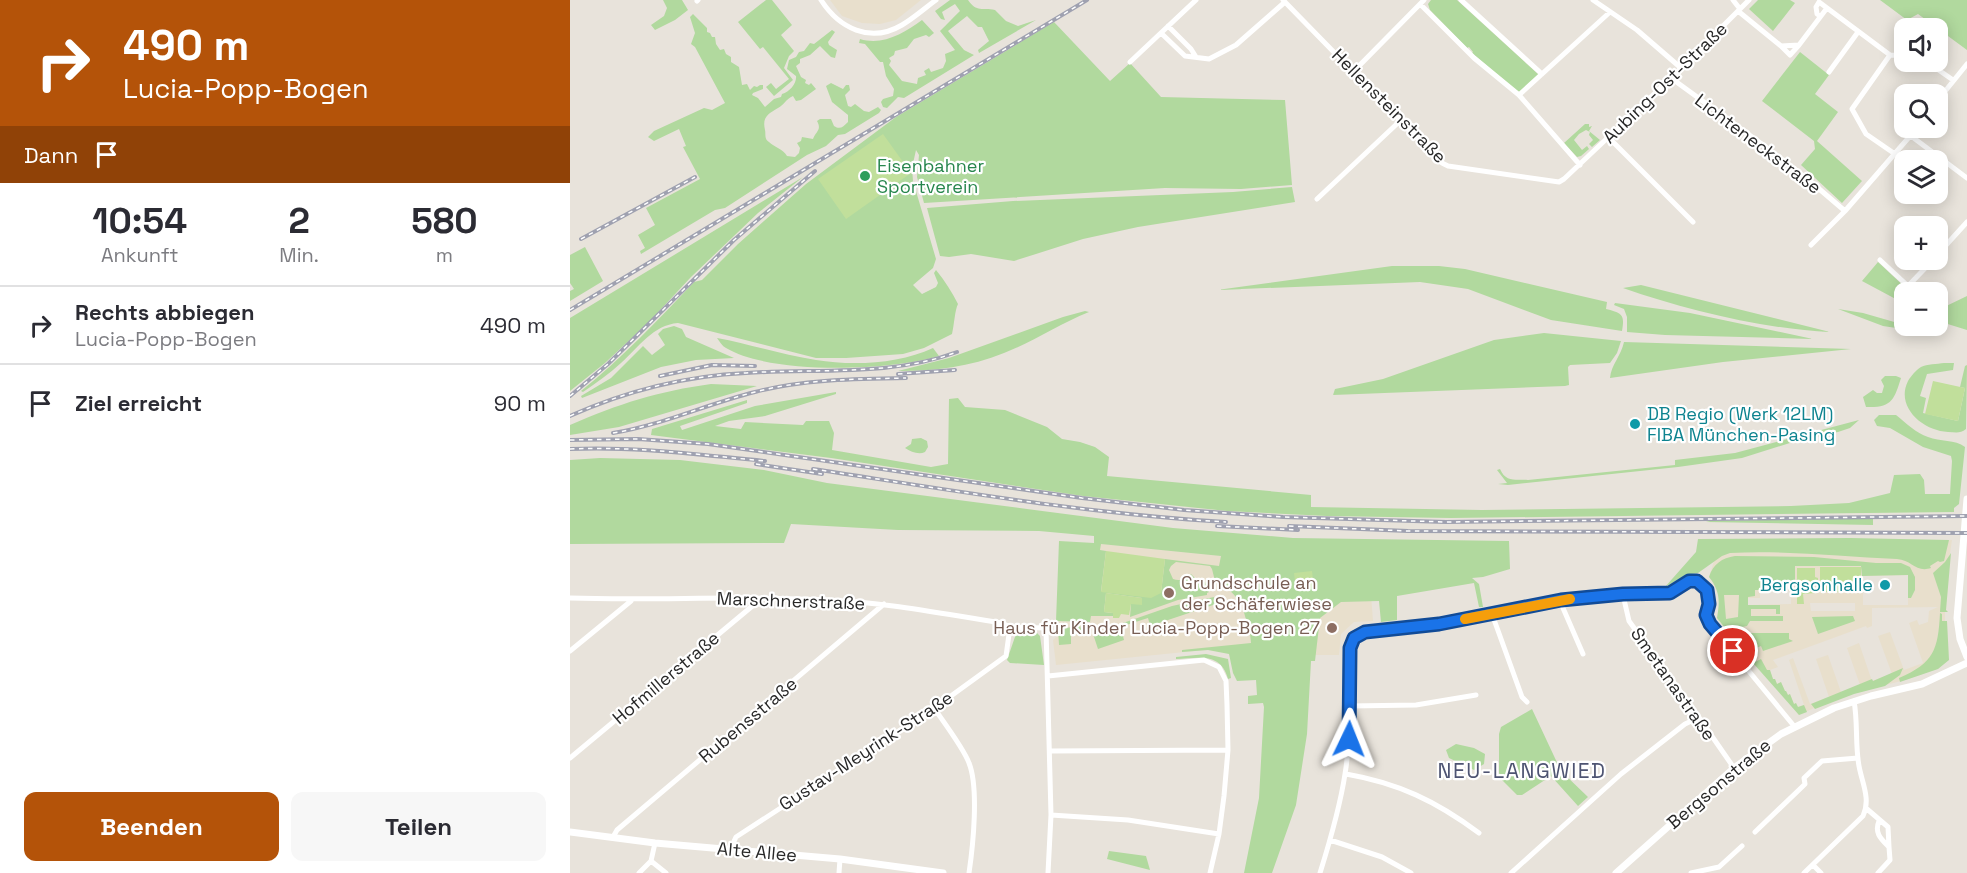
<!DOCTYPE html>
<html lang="de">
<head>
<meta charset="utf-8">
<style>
	:root { --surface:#fff; --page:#f7f7f7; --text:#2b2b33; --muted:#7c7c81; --line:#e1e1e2; --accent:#b45309 }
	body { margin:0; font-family:"Space Grotesk",sans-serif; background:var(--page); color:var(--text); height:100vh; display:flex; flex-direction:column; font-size:22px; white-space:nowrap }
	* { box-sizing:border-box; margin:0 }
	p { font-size:20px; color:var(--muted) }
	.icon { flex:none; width:33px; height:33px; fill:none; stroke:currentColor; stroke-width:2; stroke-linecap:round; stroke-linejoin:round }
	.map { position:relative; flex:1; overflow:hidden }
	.details { display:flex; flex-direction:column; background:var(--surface); width:570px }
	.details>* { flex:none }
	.banner { background:#b45309; color:#fff; overflow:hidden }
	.tools { position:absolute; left:1324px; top:18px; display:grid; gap:12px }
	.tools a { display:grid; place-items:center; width:54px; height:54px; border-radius:12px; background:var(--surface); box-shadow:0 3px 15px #0003; font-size:30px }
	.pin { position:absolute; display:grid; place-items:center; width:51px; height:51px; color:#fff; margin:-26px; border:3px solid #fff; border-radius:50%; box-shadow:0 2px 6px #0007 }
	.me { position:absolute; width:66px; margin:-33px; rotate:2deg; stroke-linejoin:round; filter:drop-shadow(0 0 4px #0008) }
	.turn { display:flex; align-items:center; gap:21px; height:126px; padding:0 24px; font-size:27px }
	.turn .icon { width:78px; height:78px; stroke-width:2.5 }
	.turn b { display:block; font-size:42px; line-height:51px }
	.then { display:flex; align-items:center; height:57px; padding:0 24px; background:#0003; gap:12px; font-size:22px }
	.eta { display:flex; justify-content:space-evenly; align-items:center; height:102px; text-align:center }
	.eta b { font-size:36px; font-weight:700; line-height:42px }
	.cta { display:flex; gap:12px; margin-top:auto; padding:12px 24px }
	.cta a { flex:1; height:69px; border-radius:12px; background:var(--accent); color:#fff; font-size:24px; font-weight:700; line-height:69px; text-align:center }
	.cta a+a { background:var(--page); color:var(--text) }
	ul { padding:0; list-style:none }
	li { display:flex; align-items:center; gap:18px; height:78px; padding:0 24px; border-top:2px solid var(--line) }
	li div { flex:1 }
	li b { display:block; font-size:22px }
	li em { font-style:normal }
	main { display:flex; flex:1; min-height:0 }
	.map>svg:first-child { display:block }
	.education { fill:#e8dfcc; fill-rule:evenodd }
	.green { fill:#b1d99e; fill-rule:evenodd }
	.pitch { fill:#c1df9b }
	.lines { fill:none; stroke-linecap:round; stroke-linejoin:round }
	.minor { stroke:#fff; stroke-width:5 }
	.tertiary { stroke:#fff; stroke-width:7 }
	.rail-casing { stroke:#9fa1b0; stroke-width:4 }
	.rail { stroke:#fff; stroke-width:1.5; stroke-dasharray:4.5; stroke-linecap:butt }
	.route-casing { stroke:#114b97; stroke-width:15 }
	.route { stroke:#1a73e8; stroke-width:10 }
	.slow { stroke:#f59e0b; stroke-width:10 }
	.leisure-dot { fill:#2e9e5b; stroke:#fff; stroke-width:2 }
	.culture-dot { fill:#0f9aa8; stroke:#fff; stroke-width:2 }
	.education-dot { fill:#8d6e63; stroke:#fff; stroke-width:2 }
	.labels { text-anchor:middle; stroke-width:4.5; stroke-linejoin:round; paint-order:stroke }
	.street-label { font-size:18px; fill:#282828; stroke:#fff }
	.leisure-label { font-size:18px; fill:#27864d; stroke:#fff; text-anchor:start }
	.culture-label { font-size:18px; fill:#0d838f; stroke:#fff; text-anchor:start }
	.education-label { font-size:18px; fill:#785e54; stroke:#fff; text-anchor:start }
	.quarter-label { font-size:21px; letter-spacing:1.5px; fill:#4e5472; stroke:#fff }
</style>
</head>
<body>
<main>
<section class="details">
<div class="banner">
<div class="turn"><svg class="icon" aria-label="right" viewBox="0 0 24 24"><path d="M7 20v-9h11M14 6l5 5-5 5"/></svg><div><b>490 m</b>Lucia-Popp-Bogen</div></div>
<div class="then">Dann<svg class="icon" aria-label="arrive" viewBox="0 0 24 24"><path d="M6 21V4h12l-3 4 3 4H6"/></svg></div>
</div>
<div class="eta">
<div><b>10:54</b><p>Ankunft</p></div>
<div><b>2</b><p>Min.</p></div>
<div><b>580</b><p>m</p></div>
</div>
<ul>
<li><svg class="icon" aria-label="right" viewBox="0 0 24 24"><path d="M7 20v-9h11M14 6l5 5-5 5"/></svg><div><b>Rechts abbiegen</b><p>Lucia-Popp-Bogen</p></div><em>490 m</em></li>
<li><svg class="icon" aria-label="arrive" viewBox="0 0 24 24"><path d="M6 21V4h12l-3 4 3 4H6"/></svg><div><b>Ziel erreicht</b></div><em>90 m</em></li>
</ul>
<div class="cta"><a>Beenden</a><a>Teilen</a></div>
</section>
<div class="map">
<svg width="1397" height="873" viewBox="0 0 1397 873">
	<rect width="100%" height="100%" fill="#e8e3db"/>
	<path class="education" d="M260,0H351L326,20L310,24L292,23L272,16Z
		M1382,540L1375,587V623L1365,660L1331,681L1292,691L1253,704L1229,715L1147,618L1150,601L1146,586L1139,577L1149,545H1329ZM1338,575V605H1293V576ZM1221,591V604L1178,605V598H1190V592ZM1240,603H1285V611H1241ZM1368,607L1359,611L1358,622L1349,625L1347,620L1339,623L1353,663L1334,670L1320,632L1308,636L1322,674L1302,681L1289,643L1277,648L1290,685L1271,692L1258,655L1246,659L1259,697L1240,704L1223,658L1219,660L1234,705L1227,707L1226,703L1224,704L1220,694L1218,695L1216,691H1215L1211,682L1207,684L1205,679H1203L1200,670L1208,667L1203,660L1296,626L1297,628L1302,626V608Z
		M524,543L656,556L675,577L684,645L486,665L483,640L488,635L486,621L520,622Z
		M801,595L803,621L784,622L771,634L769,655H744L747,614L762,598Z"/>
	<path class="green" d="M93,0H112L118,10L105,20L85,30L81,25L94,16L97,8Z
		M196,0H202L222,25L211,35L224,51L219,56L214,68L223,80L204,96L196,87L201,83L206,89L219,79L193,47L190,49L168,22Z
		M380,0H398C407,13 412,7 425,10L436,21L448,26L466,20L409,53L408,50L419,41L412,27H408L397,16L378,31L394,50L404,55L334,98L328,97L317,108L313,107L311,102L313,99L323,96L324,89L316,76L313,62H310L295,44L289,43L290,39C313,46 334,33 352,20L364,33L359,37L356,35L344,39L337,48L325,51L324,55L319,58L321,61L319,65L332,81L347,84L348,78L356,75L354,71L359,68L361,72L373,68L376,61L375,54L385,50L370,31C377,24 383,18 390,11L385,4L372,12L375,20L371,19L365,11Z
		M861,0H887L969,75L949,93L902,53L903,52L899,47L897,48L860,10L858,4Z
		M1188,0H1220L1225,3L1203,31L1179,9Z
		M1310,0H1397V50L1348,14L1337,20Z
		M123,14L137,28V32L140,33L142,37H145L146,44L150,50L154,49L156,54L161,57V62L169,67L172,85L177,84L180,90L184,86L187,87L190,85H193V89L183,93L182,95L188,98L195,107L204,99L211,97L212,94C220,92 227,83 226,76L217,69L219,60L226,57L229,52L234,51L240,43L244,44L262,30L265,32L258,42L259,45L267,50L265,58L261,57L250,46L240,55L230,59V63L226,66L231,77L236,80L235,83L239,85L241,83L246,89L231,100L226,101L223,96C216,99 214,105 208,108C198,114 192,117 195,130C196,134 194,139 199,142C204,147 213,149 217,156L225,157L229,153L230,148L227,143L231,141L232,137L243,139C246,131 252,130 247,121L250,119H261L264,126C270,130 273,127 278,122V115L262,102L256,86L261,83L273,89L276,85H279L280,90L275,95L278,106L281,107L285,104L294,111L299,112L308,107L311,110L309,113L275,134L268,135L256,146L237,155L155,208L145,210L71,254L70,251L75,248L68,235L85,225L76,208L130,179L113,147L116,146L109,129L84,141L78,137L84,131L134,108L142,110L155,103L125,47L121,44L125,33L120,17Z
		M484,22L540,81L560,63L591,97L715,100L722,185L671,189L595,188L354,203L347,177L349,155L346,150L342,168L343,181L366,259L363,268L343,285L352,294L366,287L368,283L364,273L366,270C375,281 382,292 388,304C385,309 384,326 382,334L354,348L333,354L276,358H246L108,323C83,325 69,347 51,363C39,374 26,383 13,392L11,391C52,358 88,320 124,282L132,280L168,244L236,184L326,117Z
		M1230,52L1259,75L1245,94L1268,112L1247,141L1292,181L1272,203L1231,165L1245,149L1244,141L1192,101Z
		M1015,124H1019V127L1022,126L1019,131L1030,140L1022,147L1019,144L1023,140L1019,135L1020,132L1016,130L1009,134L1004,140L1012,150L1017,146L1019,149L1011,156L1007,157L994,143Z
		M233,177L188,213L121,277L80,321L35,363L0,391V318Z
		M722,187L725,202L568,227L513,239L444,261L401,254L379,257L370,256L357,208L443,201L663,192Z
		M15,247L33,281L0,301V291L4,289L0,283V255Z
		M1308,262L1338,290L1341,287L1346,292H1335V304L1292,281Z
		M822,266H869L895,269L1037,302L1036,309C1052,313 1055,314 1052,331L981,320L898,289L850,282L647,290Z
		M1071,285L1260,332C1194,329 1116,310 1053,288Z
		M1397,296V330L1368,321V310Z
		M1045,303L1120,313L1243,339L1095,335L1057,332V317L1054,309L1044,305Z
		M1268,309L1293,313L1366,334L1313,326Z
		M515,311L519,312C489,324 463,342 434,353C400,367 365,371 328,371L379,358L493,317Z
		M104,326L112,329L116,337L164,358L126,360L91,367L12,398L11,396L41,378L73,346L82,355L95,345L88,334L93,329Z
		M974,333L1051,341L1047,353L1040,363L1000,365L998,367L999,385L995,386L763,395L765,389L813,379L924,340Z
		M147,338C180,344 212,355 246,360C283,366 329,364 363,348L369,356C320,371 201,375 156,348C152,346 150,342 147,338Z
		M1054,342L1281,349L1153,362L1040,378C1041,365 1051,356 1054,342Z
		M1374,363H1384L1383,370L1357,374L1350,396L1356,398L1353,413L1388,421L1395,388L1390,387L1395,366L1397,365L1396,429C1390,434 1385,432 1378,432C1353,431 1325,407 1338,381C1341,376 1346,370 1351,367C1357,364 1367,364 1374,363Z
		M1315,376H1326L1331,378C1324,400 1322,408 1296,407L1293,397L1303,390L1307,393H1312L1314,386L1311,380Z
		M141,384L187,386L49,427L0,435V425C48,404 89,391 141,384Z
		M266,392V394L195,416L159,421L145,426L171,429L175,422L233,425L236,421H259L264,433L262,450L361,467L378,464L379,399L388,398L395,407L435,410L477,427L492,439L510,442L525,447L539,457L537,476L741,495V507L912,510L1221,506L1279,503L1320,493L1324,475L1350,474L1354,480L1355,494H1380L1382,461L1381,456L1353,447L1320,428L1307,426L1304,420L1309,415H1326C1336,423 1346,433 1358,437C1370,442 1385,439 1395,447L1389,504L1384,508V512L881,518L757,516L657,511L513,496L261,458L81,435L82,429L177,400V403L110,426L112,430L185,406Z
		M1289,420L1280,428L1268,432L1223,442L1172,458L1108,467L938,485L928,484L937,483L927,470L930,469C936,483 946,479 958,480L1105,465V460L1165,453Z
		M351,438L357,441L358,447L355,452C349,455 341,452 335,448L341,444L342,439Z
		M30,458L110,460L194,470L257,483L603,528L723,538L939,541L940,569L913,577L902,578L909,584L913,607H909L904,583L827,596V620L811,622L809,601L771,602L750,618L745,661H741L737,734L726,805L702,873H674L689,798L694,707L693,703L678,704V696L687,695L686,680L667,681L663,673L659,654L638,650L612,652V650L681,643L679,623H677L673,609L675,604C664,598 657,583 645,581L642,569L640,566L606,562L601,566L599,570L603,579C611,582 615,578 621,574L629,582H635L639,592L637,593V595L608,600L560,617L561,604L572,598L536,593L534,612L543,613V616H521L520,622L486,621L489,541L524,543V536L469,531L328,530L221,524L214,543L0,544V460ZM531,544L651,556L649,566L595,559L591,593L531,591L536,551L530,550Z
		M1303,518V525L1136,522L1140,521Z
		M1280,538L1379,540L1374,561L1370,562L1368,561L1360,566L1361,568C1346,573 1342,560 1327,559C1272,557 1216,550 1160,553L1152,556L1128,573L1116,575L1095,587L1126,552L1128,539Z
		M1381,553L1376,610L1378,612H1370L1371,597L1363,573L1375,562Z
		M1165,556L1244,557L1306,563H1331L1340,567L1345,577V590L1341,598H1338V575L1292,576L1291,566H1225V585H1206V590H1185V596L1178,597V605H1210V614H1206V609H1181V616H1213V621H1180L1177,626L1172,627V633H1219V639L1223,641L1193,651L1191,646L1184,649L1186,655L1180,659L1147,618C1150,601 1150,591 1139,577C1143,564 1152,558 1165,556ZM1154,595H1169L1168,617L1156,619Z
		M644,597L646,604L586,624L587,630L582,632L578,618L553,626V623L602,606Z
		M1370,613L1372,614V621H1377L1379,660L1368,669L1330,682L1329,678C1364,663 1368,650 1370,613Z
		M1283,616L1285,621L1248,634L1242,617Z
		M510,626L512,632L501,634V644L489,645L488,629Z
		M547,628L552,632L554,640L528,649L523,634Z
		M467,633L470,636L474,665L440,663L437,660L446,634Z
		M636,654L658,659L661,678L658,679C651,652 629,658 606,659V657Z
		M1191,659L1197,670H1200L1203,679H1205L1207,684L1211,682L1215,691H1216L1218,695L1220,694L1224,704L1226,703L1228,707L1234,705L1237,712L1229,715L1183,663Z
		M1333,668L1330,675L1315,686L1284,694L1245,709L1241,704L1302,679L1303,681Z
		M962,709L991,771L1018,797L1008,806L981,776L952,795H947L931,779L929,773V734L931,727Z
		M886,744L904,748L915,754L914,764L904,770L879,758L876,750Z
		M539,851L576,856L580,870L537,859Z"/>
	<path class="pitch" d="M313,134L341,173L276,219L248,179Z
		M1363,381L1395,388L1388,421L1355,414Z
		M536,551L595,559L591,593L581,598L531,592Z
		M1250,567H1291V592H1250Z
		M1227,568H1245V577L1248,578V584L1245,585V593L1233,594L1234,604H1227Z
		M742,571L744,588L726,589L724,573Z
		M536,593L572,598V605L561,604L559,615L551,614L549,618H543V613L534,612Z"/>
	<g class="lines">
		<path class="minor" d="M251,0C269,28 300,44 332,25C344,18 355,8 366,0
			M713,0L872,163L878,166L989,182L994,179L1101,78L1179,0
			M891,0L972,74
			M1023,0L1067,30L1111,68
			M1163,0L1170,9
			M127,1L128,0
			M850,4L904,58L949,95L1010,165
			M1168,11L1211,46L1229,45L1257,8
			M1250,16L1247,14L1246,7L1249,2L1320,55
			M598,26L621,49L626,57
			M591,33L615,56L639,59L666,45L715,2
			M1211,46L1220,55L1229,45
			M560,62L626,0
			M1357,62L1383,80
			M783,72L854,0
			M1259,72L1288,32
			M1101,78L1189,142L1241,182L1275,211
			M949,95L1040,12
			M1368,100L1397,64
			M1341,136L1397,178
			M1039,138L1123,222
			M1325,154L1296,134L1282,109L1320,55L1335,56
			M747,199L831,120
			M1241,245L1275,211L1347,128
			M1368,254L1397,222
			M1310,260L1338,286L1363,260
			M1053,595L1059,621L1121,706L1164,768
			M0,598C85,601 170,595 255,600C315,602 373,614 432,623L440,627L476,628L481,815L478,873
			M991,600L993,608L1013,654
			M922,614L952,697L957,702
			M0,651L61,601
			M478,676L634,660L649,667L656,681L657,705L658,750L654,796L649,834L640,873
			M780,706L846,705L906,695
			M364,708C373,721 394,749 399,763C409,788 403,846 399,873
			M480,751L658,750
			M0,758L192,598
			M776,774C828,783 866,801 909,833
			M1297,809L1318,827L1319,847C1311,839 1304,833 1309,821
			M481,815L558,820L649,834
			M1185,832L1232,787L1235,784L1234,778L1252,761L1288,758
			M43,837L47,830L314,604
			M760,840L812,857L841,873
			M160,850L166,837L363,709L436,656L440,627
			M81,861L96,873
			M1243,865L1251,873
			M69,873L81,861L85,843
			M269,873L270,859
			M750,873C760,841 770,807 775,774C782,732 779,690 780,648L785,638L795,632L869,624L991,600L1053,595L1100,593L1119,581H1127L1137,590C1139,602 1136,613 1140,624L1224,726
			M941,873L1051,774L1115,724L1128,718
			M1121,873L1149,867L1172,846
			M1234,873L1293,816C1301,799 1292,783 1289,766C1285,745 1288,722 1284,701
			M1308,873L1320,860L1319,847"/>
		<path class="tertiary" d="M1397,499L1387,618L1390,639L1397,657
			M0,832L85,843L270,859L373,873
			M1046,873L1164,768L1211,734L1264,708L1301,696L1352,684L1397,663"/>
		<g class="rail-casing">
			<path id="rail" d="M11,239L125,177
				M0,310L517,0
				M328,374L385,370
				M90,376L142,365L185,366
				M0,396L38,364L164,240L245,171
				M0,416C56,391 114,376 176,373C246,368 320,377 387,352
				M43,433C92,425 137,404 185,392C234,379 286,379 336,378
				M0,440L68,439L138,444L512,498L614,510L713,517L876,522L1397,516
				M0,449C66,446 130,455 195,461
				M186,464L252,474
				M243,469C380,490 518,514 656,522
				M647,526L728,530
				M719,526L838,531L1397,533"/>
		</g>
		<use href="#rail" class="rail"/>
	</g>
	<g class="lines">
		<g class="route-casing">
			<path id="route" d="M779,739L780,648L784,638L795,632L869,624L991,600L1053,594L1100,593L1119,581H1127L1137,590L1139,604L1136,615L1140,624L1163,651"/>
		</g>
		<use href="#route" class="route"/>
		<path class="slow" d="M895,619L1000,599"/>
	</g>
	<circle class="leisure-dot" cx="295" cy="176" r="6"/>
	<g class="culture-dot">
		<circle cx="1065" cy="424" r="6"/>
		<circle cx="1315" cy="585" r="6"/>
	</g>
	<g class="education-dot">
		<circle cx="599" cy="593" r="6"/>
		<circle cx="762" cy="628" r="6"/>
	</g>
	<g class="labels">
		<g class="street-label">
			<text transform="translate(1095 83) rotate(-44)" y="6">Aubing-Ost-Straße</text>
			<text transform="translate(819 106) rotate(45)" y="6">Hellensteinstraße</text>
			<text transform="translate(1188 144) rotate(37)" y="6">Lichteneckstraße</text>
			<text transform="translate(221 601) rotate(2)" y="6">Marschnerstraße</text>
			<text transform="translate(96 678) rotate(-40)" y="6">Hofmillerstraße</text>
			<text transform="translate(1103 684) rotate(55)" y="6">Smetanastraße</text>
			<text transform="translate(178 720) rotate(-40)" y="6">Rubensstraße</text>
			<text transform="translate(296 751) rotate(-33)" y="6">Gustav-Meyrink-Straße</text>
			<text transform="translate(1149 784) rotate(-40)" y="6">Bergsonstraße</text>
			<text transform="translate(187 852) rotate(5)" y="6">Alte Allee</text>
		</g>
		<g class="leisure-label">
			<text x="307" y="172">Eisenbahner<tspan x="307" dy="21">Sportverein</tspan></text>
		</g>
		<g class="culture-label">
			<text x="1077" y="420">DB Regio (Werk 12LM)<tspan x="1077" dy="21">FIBA München-Pasing</tspan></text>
			<text x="1303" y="591" text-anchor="end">Bergsonhalle</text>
		</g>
		<g class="education-label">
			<text x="611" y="589">Grundschule an<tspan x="611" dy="21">der Schäferwiese</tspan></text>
			<text x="750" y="634" text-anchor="end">Haus für Kinder Lucia-Popp-Bogen 27</text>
		</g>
		<g class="quarter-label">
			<text x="952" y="778">NEU-LANGWIED</text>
		</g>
	</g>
</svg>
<div class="tools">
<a><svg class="icon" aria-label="sound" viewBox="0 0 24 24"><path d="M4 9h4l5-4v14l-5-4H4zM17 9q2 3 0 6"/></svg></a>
<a><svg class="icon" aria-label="search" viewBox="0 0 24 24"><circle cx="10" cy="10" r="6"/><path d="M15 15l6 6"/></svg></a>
<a><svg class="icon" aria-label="layers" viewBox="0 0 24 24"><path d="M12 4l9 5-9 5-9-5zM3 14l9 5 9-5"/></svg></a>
<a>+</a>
<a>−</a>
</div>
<div class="pin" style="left:1163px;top:651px;background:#d93025"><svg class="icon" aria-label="arrive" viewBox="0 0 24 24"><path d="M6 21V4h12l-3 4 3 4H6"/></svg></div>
<svg class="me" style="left:779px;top:739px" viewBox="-20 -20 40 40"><path d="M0-17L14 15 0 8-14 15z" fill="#1a73e8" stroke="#fff" stroke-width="4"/></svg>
</div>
</main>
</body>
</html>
